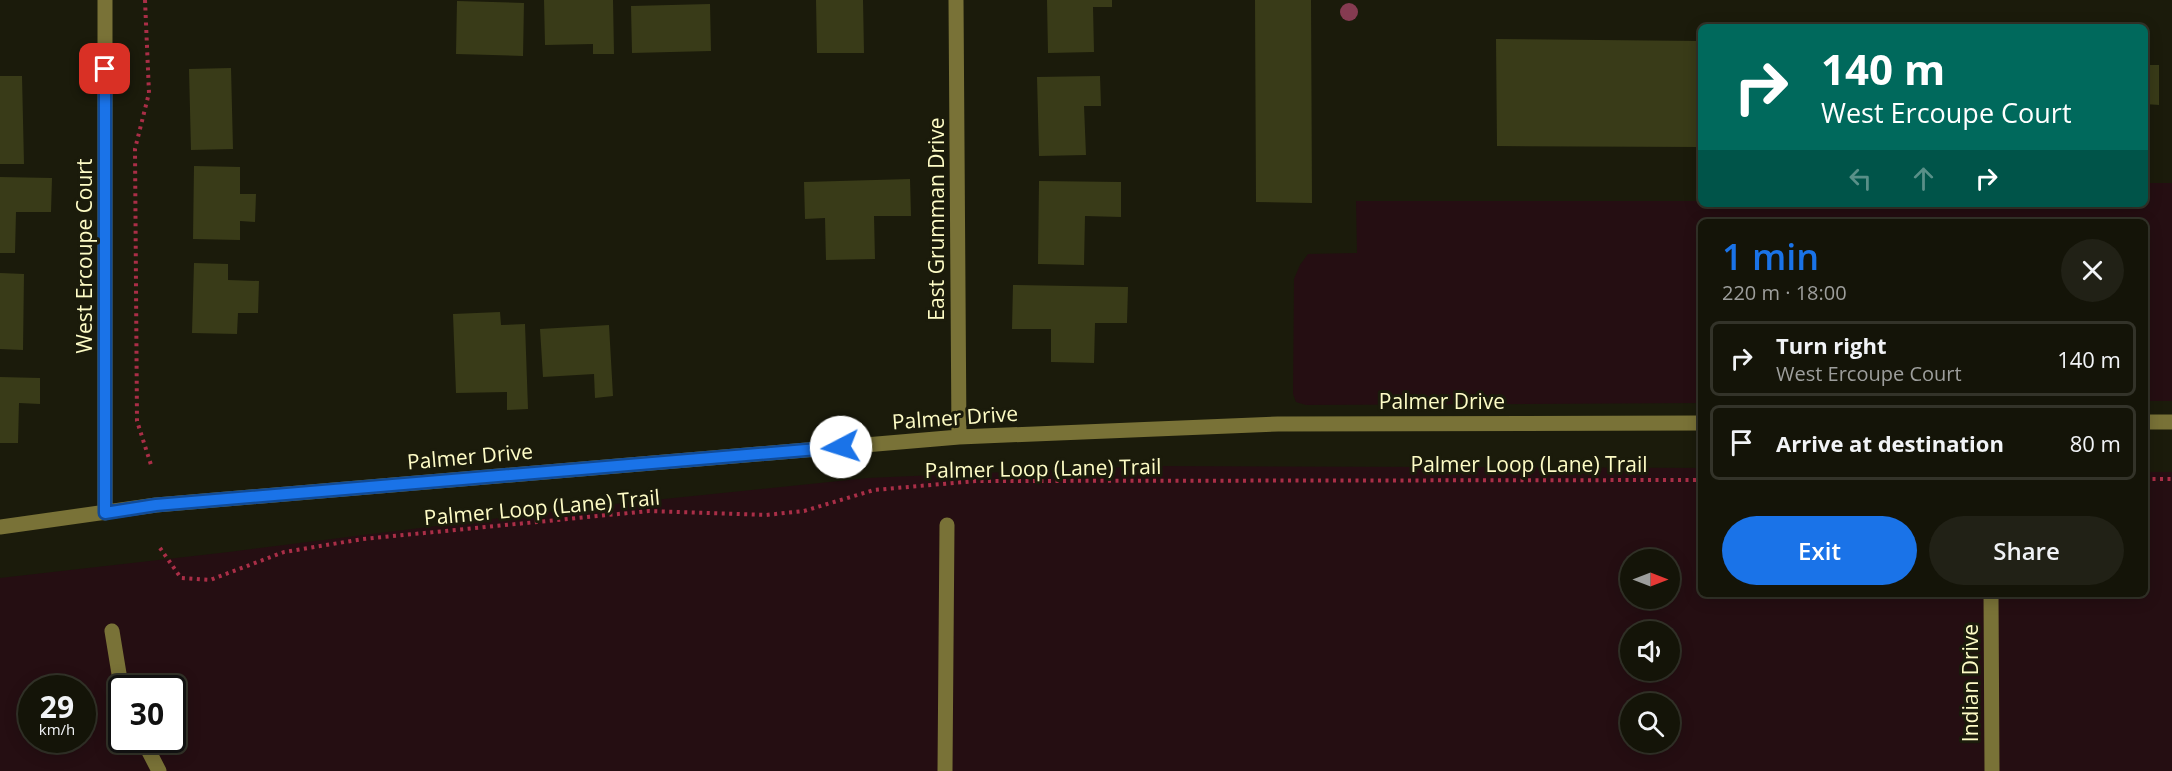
<!DOCTYPE html>
<html lang="en">
<head>
<meta charset="utf-8">
<style>
	:root { --surface:#141408; --page:#212116; --text:#f1f3f6; --muted:#9d9e9c; --line:#333329; --accent:#1a73e8 }
	body { margin:0; font-family:"Open Sans",sans-serif; background:var(--page); color:var(--text); height:100vh; display:flex; flex-direction:column; font-size:22px; white-space:nowrap }
	* { box-sizing:border-box; margin:0 }
	p { font-size:20px; color:var(--muted) }
	.icon { flex:none; width:33px; height:33px; fill:none; stroke:currentColor; stroke-width:2; stroke-linecap:round; stroke-linejoin:round }
	.map { position:relative; flex:1; overflow:hidden }
	.sheet { position:absolute; left:1698px; top:219px; width:450px; height:378px; display:flex; flex-direction:column; background:var(--surface); border-radius:9px; box-shadow:0 3px 15px #0003,0 0 0 2px var(--line) }
	.sheet>* { flex:none }
	.top-card { position:absolute; left:1698px; top:24px; width:450px; height:183px; border-radius:9px; box-shadow:0 3px 15px #0003,0 0 0 2px var(--line); background:#00695c; color:#fff; overflow:hidden }
	.needle { width:39px; rotate:90deg }
	.tools { position:absolute; left:1620px; top:549px; display:grid; gap:12px }
	.tools a { display:grid; place-items:center; width:60px; height:60px; border-radius:50%; background:var(--surface); box-shadow:0 3px 15px #0003,0 0 0 2px var(--line); font-size:30px }
	.speed { position:absolute; left:18px; top:675px; display:flex; gap:12px; font-size:30px; font-weight:700; text-align:center }
	.speed>* { display:grid; place-content:center; width:78px; height:78px; border-radius:50%; background:var(--surface); box-shadow:0 3px 15px #0003,0 0 0 2px var(--line); line-height:1 }
	.speed small { font-size:15px; font-weight:400 }
	.speed .limit { border:3px solid #111; border-radius:9px; background:#fff; color:#111 }
	.pin { position:absolute; display:grid; place-items:center; width:51px; height:51px; color:#fff; margin:-26px; border-radius:12px; box-shadow:0 3px 9px #0006 }
	.me { position:absolute; width:66px; margin:-33px; rotate:265deg; stroke-linejoin:round; filter:drop-shadow(0 0 4px #0008) }
	.turn { display:flex; align-items:center; gap:21px; height:126px; padding:0 24px; font-size:27px }
	.turn .icon { width:78px; height:78px; stroke-width:2.5 }
	.turn b { display:block; font-size:42px; line-height:51px }
	.lanes { display:flex; align-items:center; height:57px; padding:0 24px; background:#0003; justify-content:center; gap:30px; direction:ltr }
	.lanes .off { opacity:.35 }
	.round { display:grid; place-items:center; flex:none; width:63px; height:63px; border-radius:32px; background:var(--page) }
	.headline { display:flex; align-items:center; justify-content:space-between; height:102px; padding:0 24px }
	h1 { font-size:36px; font-weight:600; line-height:45px; color:var(--accent) }
	.cta { display:flex; gap:12px; margin-top:auto; padding:12px 24px }
	.cta a { flex:1; height:69px; border-radius:36px; background:var(--accent); color:#fff; font-size:24px; font-weight:600; line-height:69px; text-align:center }
	.cta a+a { background:var(--page); color:var(--text) }
	ul { padding:0; list-style:none }
	li { display:flex; align-items:center; gap:18px; height:75px; margin:0 12px 9px; padding:0 12px; border:3px solid var(--line); border-radius:9px }
	li div { flex:1 }
	li b { display:block; font-size:22px }
	li em { font-style:normal }
	.map>svg:first-child { display:block }
	.green { fill:#250e12; fill-rule:evenodd }
	.building { fill:#393b18 }
	.lines { fill:none; stroke-linecap:round; stroke-linejoin:round }
	.path { stroke:#aa2e47; stroke-width:4; stroke-dasharray:3 4.5; stroke-linecap:butt }
	.minor { stroke:#797237; stroke-width:15 }
	.tree { fill:#853b51 }
	.route-casing { stroke:#114b97; stroke-width:15 }
	.route { stroke:#1a73e8; stroke-width:10 }
	.labels { text-anchor:middle; stroke-width:6; stroke-linejoin:round; paint-order:stroke }
	.street-label { font-size:21px; fill:#fefcc6; stroke:#1b1b0b }
</style>
</head>
<body>
<div class="map">
<svg width="2172" height="771" viewBox="0 0 2172 771">
	<rect width="100%" height="100%" fill="#1b1b0b"/>
	<path class="green" d="M2145,183H2172V401H2145V222H1701V403L1306,405L1296,402L1293,394L1294,279L1300,265L1308,254L1357,253L1356,201H1701V204H2145Z
		M1150,466L1701,468V594H2145V472H2172V771H0V578L229,552L596,506L868,478ZM1630,560H1670V598H1630ZM1630,632H1670V670H1630ZM32,688H82V740H32ZM122,688H172V740H122ZM1630,704H1670V742H1630Z"/>
	<path class="building" d="M544,0H613L614,54H593V44L545,45Z
		M816,0H863L864,53H817Z
		M1047,0H1112V7H1093L1094,52L1048,53Z
		M1255,0H1311L1312,203L1256,202Z
		M457,1L524,3L523,56L456,54Z
		M710,4L711,51L632,53L631,6Z
		M1496,39L1701,41V147L1497,146Z
		M2145,65H2159V105L2145,104Z
		M231,68L233,149L191,150L189,69Z
		M0,76H22L24,164H0Z
		M1100,76L1101,106H1084L1086,155L1039,156L1037,77Z
		M194,166L240,167V194H256L255,222L240,221V240L193,239Z
		M0,177L52,178L51,212H16L15,253H0Z
		M910,179L911,216H874L875,259L826,260L825,218L805,219L804,182Z
		M1039,181L1121,182V217L1085,216L1084,265L1038,264Z
		M194,263L228,264V280L259,281L258,313H238L237,334L192,333Z
		M0,273L24,274L23,350L0,349Z
		M1013,285L1128,287L1127,323H1095L1094,363L1051,362V329H1012Z
		M500,312L501,325L525,324L528,409L507,410V392L456,393L453,314Z
		M609,325L613,396L595,398L594,374L543,377L540,329Z
		M0,377L40,378V404L19,403L18,443H0Z"/>
	<g class="lines">
		<path class="path" d="M145,0L149,93L135,149L137,421L152,468
			M2145,479H2172
			M160,548L181,578L210,580L284,552L363,539L649,511L766,515L804,511L874,490L976,481L1701,480"/>
		<path class="minor" d="M956,0L959,437
			M2145,422H2172
			M105,513V0
			M0,527L156,505L959,437L1278,424L1701,423
			M1991,594L1992,771
			M112,631L122,692
			M143,740L159,771
			M945,771L947,525"/>
	</g>
	<circle class="tree" cx="1349" cy="12" r="9"/>
	<g class="lines">
		<g class="route-casing">
			<path id="route" d="M105,69V513L156,505L841,447"/>
		</g>
		<use href="#route" class="route"/>
	</g>
	<g class="labels">
		<g class="street-label">
			<text transform="translate(937 219) rotate(-90)" y="7">East Grumman Drive</text>
			<text transform="translate(85 256) rotate(-90)" y="7">West Ercoupe Court</text>
			<text x="1442" y="409">Palmer Drive</text>
			<text transform="translate(955 418) rotate(-4)" y="7">Palmer Drive</text>
			<text transform="translate(470 457) rotate(-5)" y="7">Palmer Drive</text>
			<text x="1529" y="472">Palmer Loop (Lane) Trail</text>
			<text transform="translate(1043 469) rotate(-1)" y="7">Palmer Loop (Lane) Trail</text>
			<text transform="translate(542 508) rotate(-5)" y="7">Palmer Loop (Lane) Trail</text>
			<text transform="translate(1971 683) rotate(-90)" y="7">Indian Drive</text>
		</g>
	</g>
</svg>
<div class="tools">
<a><svg class="needle" viewBox="-14 -14 28 28"><path d="M0-13l5 13h-10z" fill="#e53935"/><path d="M0 13l5-13h-10z" fill="#9d9e9c"/></svg></a>
<a><svg class="icon" aria-label="sound" viewBox="0 0 24 24"><path d="M4 9h4l5-4v14l-5-4H4zM17 9q2 3 0 6"/></svg></a>
<a><svg class="icon" aria-label="search" viewBox="0 0 24 24"><circle cx="10" cy="10" r="6"/><path d="M15 15l6 6"/></svg></a>
</div>
<div class="speed"><div>29<small>km/h</small></div><div class="limit">30</div></div>
<div class="pin" style="left:105px;top:69px;background:#d93025"><svg class="icon" aria-label="arrive" viewBox="0 0 24 24"><path d="M6 21V4h12l-3 4 3 4H6"/></svg></div>
<svg class="me" style="left:841px;top:447px" viewBox="-20 -20 40 40"><circle r="19" fill="#fff"/><path d="M0-13L10 11 0 6-10 11z" fill="#1a73e8"/></svg>
<div class="top-card">
<div class="turn"><svg class="icon" aria-label="right" viewBox="0 0 24 24"><path d="M7 20v-9h11M14 6l5 5-5 5"/></svg><div><b>140 m</b>West Ercoupe Court</div></div>
<div class="lanes"><svg class="icon off" aria-label="left" viewBox="0 0 24 24"><path d="M17 20v-9H6M10 6l-5 5 5 5"/></svg><svg class="icon off" aria-label="ahead" viewBox="0 0 24 24"><path d="M12 20V5M6 11l6-6 6 6"/></svg><svg class="icon" aria-label="right" viewBox="0 0 24 24"><path d="M7 20v-9h11M14 6l5 5-5 5"/></svg></div>
</div>
<section class="sheet">
<div class="headline"><div><h1>1 min</h1><p>220 m · 18:00</p></div><a class="round"><svg class="icon" aria-label="close" viewBox="0 0 24 24"><path d="M6 6l12 12M18 6L6 18"/></svg></a></div>
<ul>
<li><svg class="icon" aria-label="right" viewBox="0 0 24 24"><path d="M7 20v-9h11M14 6l5 5-5 5"/></svg><div><b>Turn right</b><p>West Ercoupe Court</p></div><em>140 m</em></li>
<li><svg class="icon" aria-label="arrive" viewBox="0 0 24 24"><path d="M6 21V4h12l-3 4 3 4H6"/></svg><div><b>Arrive at destination</b></div><em>80 m</em></li>
</ul>
<div class="cta"><a>Exit</a><a>Share</a></div>
</section>
</div>
</body>
</html>
